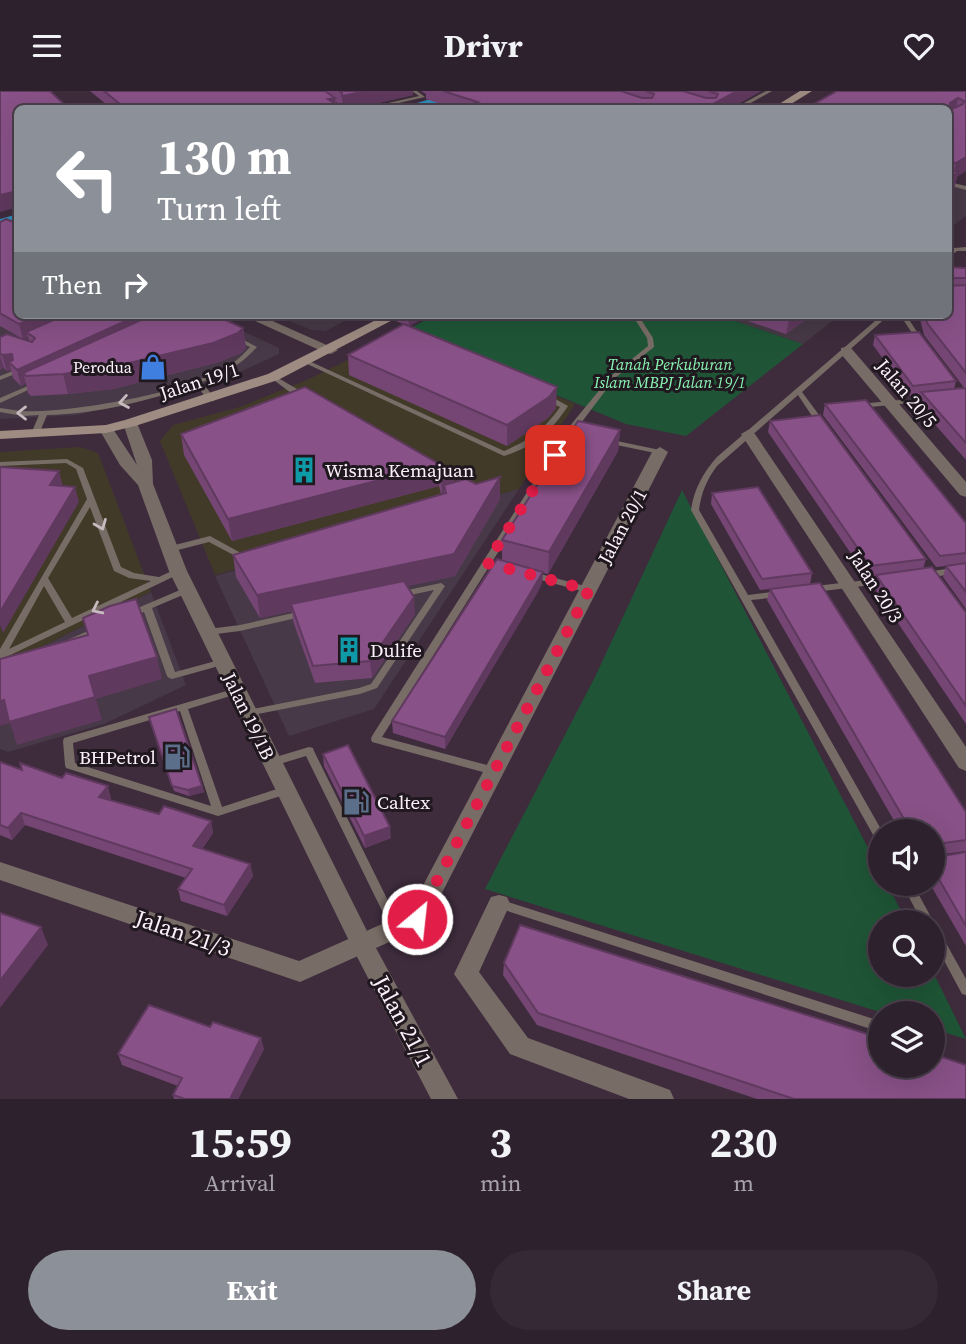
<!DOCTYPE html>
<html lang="en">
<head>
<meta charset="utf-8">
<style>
	:root { --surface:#2e212e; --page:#362936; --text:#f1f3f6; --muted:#a7a3aa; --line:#493e4a; --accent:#8c9099 }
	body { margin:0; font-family:"Source Serif 4",serif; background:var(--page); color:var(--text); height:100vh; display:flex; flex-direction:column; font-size:26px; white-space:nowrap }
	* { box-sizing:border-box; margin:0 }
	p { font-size:23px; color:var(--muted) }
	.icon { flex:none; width:38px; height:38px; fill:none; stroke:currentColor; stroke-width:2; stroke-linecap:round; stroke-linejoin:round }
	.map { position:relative; height:1008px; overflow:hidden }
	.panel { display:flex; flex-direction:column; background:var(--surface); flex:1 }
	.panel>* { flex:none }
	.guide { position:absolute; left:14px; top:14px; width:938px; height:214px; border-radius:10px; box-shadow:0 7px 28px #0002,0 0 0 2px var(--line); background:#8c9099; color:#fff; overflow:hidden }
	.buttons { position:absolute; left:868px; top:728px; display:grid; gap:14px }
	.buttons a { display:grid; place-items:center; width:77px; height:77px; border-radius:50%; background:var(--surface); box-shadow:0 7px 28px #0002,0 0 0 2px var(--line); font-size:35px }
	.pin { position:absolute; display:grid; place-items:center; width:60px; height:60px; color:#fff; margin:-30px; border-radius:14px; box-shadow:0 4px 10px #0006 }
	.me { position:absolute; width:77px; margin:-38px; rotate:28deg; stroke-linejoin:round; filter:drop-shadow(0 0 5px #0008) }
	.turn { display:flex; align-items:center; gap:24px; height:147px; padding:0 28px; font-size:32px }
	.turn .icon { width:91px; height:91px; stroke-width:2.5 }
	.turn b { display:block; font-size:49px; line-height:60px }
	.then { display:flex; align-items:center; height:66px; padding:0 28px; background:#0003; gap:14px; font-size:26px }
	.eta { display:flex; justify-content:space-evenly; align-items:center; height:119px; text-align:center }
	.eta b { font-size:42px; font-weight:700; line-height:49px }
	.cta { display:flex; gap:14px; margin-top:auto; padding:14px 28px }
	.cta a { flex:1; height:80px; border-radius:42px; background:var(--accent); color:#fff; font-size:28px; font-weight:700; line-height:80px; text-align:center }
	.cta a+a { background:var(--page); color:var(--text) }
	header { display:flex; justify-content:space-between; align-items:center; height:91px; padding:0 28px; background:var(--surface); font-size:32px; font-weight:700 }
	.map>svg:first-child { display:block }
	.commercial { fill:#423a29 }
	.industrial { fill:#473947 }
	.green { fill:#1f5536 }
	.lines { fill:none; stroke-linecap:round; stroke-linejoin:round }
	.river { fill:#308bb5; fill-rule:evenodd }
	.service { fill:#786c66; fill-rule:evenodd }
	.minor { fill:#786c66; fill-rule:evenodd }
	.tertiary { fill:#786c66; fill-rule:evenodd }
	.secondary { fill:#9e8c82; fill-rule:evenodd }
	.wall { fill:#754674 }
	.shaded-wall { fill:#5f395e }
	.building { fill:#885187; stroke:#5f395e; stroke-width:2; fill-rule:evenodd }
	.oneway { stroke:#c7bbbf }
	.route { stroke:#e11d48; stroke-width:12; stroke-dasharray:0 21.6 }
	.labels { text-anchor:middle; stroke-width:6; stroke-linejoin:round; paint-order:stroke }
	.far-park-label { font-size:16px; font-style:italic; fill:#89f3b2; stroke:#20181f }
	.far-poi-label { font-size:16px; fill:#fcf0fa; stroke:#20181f; text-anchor:end }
	.street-label { font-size:19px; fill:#fcf0fa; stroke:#20181f }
	.poi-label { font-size:19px; fill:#fcf0fa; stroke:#20181f; text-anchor:start }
	.near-street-label { font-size:23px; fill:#fcf0fa; stroke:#20181f }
</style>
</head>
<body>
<header><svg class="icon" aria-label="menu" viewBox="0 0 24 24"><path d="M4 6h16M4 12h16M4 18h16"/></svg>Drivr<svg class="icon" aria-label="heart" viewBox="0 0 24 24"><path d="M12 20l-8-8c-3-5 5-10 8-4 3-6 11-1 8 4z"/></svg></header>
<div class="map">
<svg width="966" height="1008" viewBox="0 0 966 1008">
	<rect width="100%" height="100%" fill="#3e2c3d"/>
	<path class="commercial" d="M404,241L575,313L519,398L215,484L160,350L173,334L240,316L309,288Z
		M80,356L98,362L151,501L0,577V361Z"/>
	<path class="industrial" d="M948,90L966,95V125L949,138Z
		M0,142L18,224H209L279,257V263L229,286L77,324L0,328Z
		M276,224H356L326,240L311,239Z
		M718,224H840L803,253Z
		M519,398L374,618L289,645L215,485Z
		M151,501L186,594L104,633L8,661L0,658V577Z"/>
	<path class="green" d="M434,224H718L803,253L686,345L626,333L404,241Z
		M682,399L880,780V793H887L907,831H880V884H933V881L966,948L933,938V922H883L485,798L595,586Z"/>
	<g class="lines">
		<path class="river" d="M458,0H491L488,4L442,18H407L410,14Z
			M18,123V138L0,144V128Z"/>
		<path class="service" d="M310,0H315L341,18H335Z
			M412,0H417L425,6L373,18H362L419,5Z
			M766,0H772L740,18H733Z
			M948,91L966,95V99L948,94Z
			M966,156V160H957L948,167V161L954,157Z
			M636,224H643L640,227L653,247L654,256L615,287L575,340H569V336L611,285L648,255L647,247L634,227Z
			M882,224H889L802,301L825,332L824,334H818L798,304L717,375C707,388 701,402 699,419L748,504L780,500L784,503L780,506L751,509L882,740H880V750L876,749L691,419C694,398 703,382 717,366Z
			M900,224H906L923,250L922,251H918Z
			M236,245L257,256C241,274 225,283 202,291L215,308L214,310H208L196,293C149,310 97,323 47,324L39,343L35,345L31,343L39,324L23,325L0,321V317C7,318 14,319 21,320C39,321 57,319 75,317C123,311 193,298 234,271C240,267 245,261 250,256L234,248L233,247Z
			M307,269L504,360C530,349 544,339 560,316L544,309V305H550L568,315C550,342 535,355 504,365L305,272L304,271Z
			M13,280L15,281V283L0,289V285Z
			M273,284L297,298V302H291L271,287L270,286Z
			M37,291L41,293L39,294L0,312V307Z
			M929,306L933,308L932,310L860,317L856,315L860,313Z
			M566,340L580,342L584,344L580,346L571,345L382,646L498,677L499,680L498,683L494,684L372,651L371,648L372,645Z
			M604,348H607L660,359L664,361L660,363L607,352H604L603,350Z
			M67,368L83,377L121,476L134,482L159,486L178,477L182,480L181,482L0,569V558L87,408L76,378L66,372L0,375V371ZM90,416L114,480L129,487L151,490L72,527L48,487ZM44,495L65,531L9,558Z
			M210,445L250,467L246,470L243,469L209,451L170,461L166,458L167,456Z
			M966,475V481L926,487L922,484L926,481Z
			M533,481L592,497L593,499L589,502L530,486L529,484L530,482Z
			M885,487L889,490L888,492L815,501L811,498L815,495Z
			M441,492L445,495L377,597L360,603L248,625L245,624L243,622L245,620L248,619L359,597L371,593L434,499L401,506L397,503L398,501Z
			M187,496L191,499L190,501L152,517L175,581L223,568L228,571L226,573L172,588L169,587L167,585L144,521L129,527L125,524L126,522Z
			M302,520L306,523L305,525L240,540L208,544L203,541L208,538L240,534Z
			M97,536L100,537L102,539L100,541L71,554H65L63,552L65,550Z
			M237,597L240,598L242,600L240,602L188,618L222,716L286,695L290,696L291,699L290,702L218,725L66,677L65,674L63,650L64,647ZM180,620L211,715L75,672L73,652Z
			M309,656L313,657L314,660L400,834L402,837L400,840L396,842L392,840L306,665L273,675L269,674L268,671L269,668Z
			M902,793H913L932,828L934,831L933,833V831H922Z
			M499,808L880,930V941L495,816L493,813L495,810Z
			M933,834L937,836L966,888V904L962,903L933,849Z"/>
		<path class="minor" d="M242,224H259L338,259L331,263L326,262Z
			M846,256L851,257L966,391V406L960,404L841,263V257Z
			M748,339L755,343L966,656V680L959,677L741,343Z
			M660,356L668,361L425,835L300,891L0,789V771L299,870L409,821L652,361Z
			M499,804L507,806L510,813L479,881L528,947L670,999L674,1008H629L510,963L454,883L491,806Z"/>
		<path class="tertiary" d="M130,328L137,332L152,369L153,393L187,480L370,846L458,1008H431L354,860L169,480L138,394L120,374L99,338L106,334L111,335L137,374L123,332Z"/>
		<path class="secondary" d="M800,0H812L783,18H771Z
			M386,224H402L278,289L135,335L106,342L0,348V340L106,334L125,329L268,283Z"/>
	</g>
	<path class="wall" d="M90,0H413V4L351,18H343L342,16L336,11V18H112Z
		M421,0H761L729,18H455L426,8V3Z
		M966,0L957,86L954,98L948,103V18Z
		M0,131L18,224L243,237L246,257L241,262L216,272L113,298L68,303L31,305L28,302L26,292L21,295L13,287L11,279L7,280L3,276L0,279V246L29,250L28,246L23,248L0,235Z
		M948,176L966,177V369L918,314L920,304L910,305L873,254L875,244L956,290L954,298H965L924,244L919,224H948Z
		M396,224H429L409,235L556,317L548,327L507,355L349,284L348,264L403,233L396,230Z
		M740,224H812L786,243L739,227Z
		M305,296L453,381L454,392L500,408L455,485L407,495L415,523L372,587L315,592L293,530L292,520L260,527L236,486L233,464L441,403L439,395L232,450L184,364L181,343Z
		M825,313L966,432V518L943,486L946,475L936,476L823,324Z
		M770,330L926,468L923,478L966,520V633L873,495L876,485L867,486L768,341Z
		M620,339L618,360L548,483L543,482L542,492L445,658L393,642L392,630L502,470V449Z
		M712,402L812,482L810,493L966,721V760L936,764L938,766L966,761V855L930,793H933V740H900L767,509L770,498L760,499L711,413Z
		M149,626L202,695L204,701L189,705L174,700Z
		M323,663L391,747L365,757L324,675Z
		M0,671L111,707L109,709L159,723L211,730L213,742L202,758L250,773L253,785L227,825L181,810L178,798L186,787L25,734L12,749L0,744Z
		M504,872L966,1008H757L537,934L503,884Z
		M264,958L238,1008H174L173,1004L178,995L122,974L118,963Z"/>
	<path class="shaded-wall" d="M367,0H413V4L351,18H343L342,5Z
		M737,0H761L729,18H704Z
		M335,7L336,18H309L328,8Z
		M958,7L955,23L948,27L950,12Z
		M966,66V80L957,86L954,98L948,103V89L953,85L956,72Z
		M18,100V116L0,121V104Z
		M41,224H80L26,241L28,246L23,248L19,233Z
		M139,224H167L23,282L26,292L21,295L17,279Z
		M408,224H429L409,235Z
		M790,224H812L786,243Z
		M243,237L246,257L241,262L216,272L113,298L68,303L63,283Z
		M12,263L16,278L9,271L11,279L7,280L2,264Z
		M0,264L4,277L0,279Z
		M557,296L556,317L548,327L507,355V334Z
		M620,339L618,360L548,483L549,461Z
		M438,374L439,395L232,450L228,428Z
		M59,380L63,396L50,394Z
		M453,381L454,402L444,394V405L442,406L441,384Z
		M500,386V408L455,485L293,520L291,513L292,520L260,527L257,504Z
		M75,396L79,411L3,542L0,534V521Z
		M543,481L542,492L538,501L445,658V646Z
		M414,506L415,523L372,587L370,570Z
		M157,566L162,588L96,608L102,629L17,654L10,632L0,635V610Z
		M108,695L111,707L102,718L99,706Z
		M202,695L204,701L189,705L188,699Z
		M21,722L25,734L12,749L8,737Z
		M211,730L213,742L196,767L193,755Z
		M390,736L391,747L365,757L364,745Z
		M250,773L253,785L227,825L224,814Z
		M41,836L48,854L0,917V890Z
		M261,947L264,958L238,1008H230Z"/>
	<path class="building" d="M0,0H50L69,18H18V100L0,104Z
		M104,0H325L335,7L328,8L334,12L309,18H126Z
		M339,0H367L342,5V2Z
		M443,0H621L642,7H652L654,3L646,0H683L706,7H716L718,3L708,0H737L704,18H465L462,17L478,11Z
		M837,0H966V66L956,72H950L948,75V18H805ZM958,7L964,10L963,13L950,19V12Z
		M948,79L958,81L948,89Z
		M6,128L18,133V224H41L19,233L0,222V131Z
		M948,176L966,177V187H951L949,195L966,194V282L927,232L925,224H948Z
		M65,224H139L17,279L9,271L13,269L12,263L2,264L0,262V246L7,243L32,251L35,247L26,241Z
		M152,224H215L243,237L238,242L213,252L108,277L63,283L26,285L23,282Z
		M404,233L557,296L549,306L507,334L348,264Z
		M919,241L956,290L913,295L875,244Z
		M305,296L453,381L441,384L438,374L228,428L181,343Z
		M963,297L966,298V352L921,301Z
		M866,309L966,432V462L940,465L825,313Z
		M820,324L926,468L870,475L770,330Z
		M578,330L620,339L549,461L502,449Z
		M0,376L59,380L50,394L75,396L0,521Z
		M500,386L454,463L257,504L233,464L446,402L444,394L466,388L476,393Z
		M758,396L812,482L762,488L712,402Z
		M497,468L543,481L445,646L392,630Z
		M966,472V501L946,475Z
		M932,476L965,520H966V615L876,484Z
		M404,490L414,506L370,570L313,575L291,513Z
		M820,492L966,721V749L937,753L935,763L938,766L966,761V835L933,778V740H911L770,498Z
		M136,508L157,566L89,585L95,606L9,631L4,609L0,610V568L88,544L83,527L110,515Z
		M176,618L202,695L188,699L172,695L149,626Z
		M348,654L390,736L364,745L323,663Z
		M0,671L22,679L20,672L62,687L66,682L108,695L99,706L159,723L164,715L211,730L193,755L250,773L224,814L178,798L192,778L21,722L8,737L0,734Z
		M0,822L41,836L0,890Z
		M520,834L880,947V975H933V963L966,974V1008H794L538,922L504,872Z
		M149,914L210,936L213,931L261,947L230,1008H185L173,1004L182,987L118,963Z"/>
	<defs><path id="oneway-chevron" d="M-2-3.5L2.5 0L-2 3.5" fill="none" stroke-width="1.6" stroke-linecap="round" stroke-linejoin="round" transform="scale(1.75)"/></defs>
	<g class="oneway">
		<use href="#oneway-chevron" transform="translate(124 311) rotate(170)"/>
		<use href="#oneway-chevron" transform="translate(22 322) rotate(180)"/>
		<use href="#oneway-chevron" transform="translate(101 434) rotate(68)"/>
		<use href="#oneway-chevron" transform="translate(97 518) rotate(154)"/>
	</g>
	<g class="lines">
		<path class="route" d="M417,828L589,499L487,472L555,364"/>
	</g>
	<defs>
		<g id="shop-bare" transform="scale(2.1)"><path d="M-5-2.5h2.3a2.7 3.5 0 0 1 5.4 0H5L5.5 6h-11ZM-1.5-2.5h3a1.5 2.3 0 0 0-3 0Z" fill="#3f7fe0" stroke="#20181f" stroke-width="2.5" paint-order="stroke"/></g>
		<g id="building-bare" transform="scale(2.1)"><path d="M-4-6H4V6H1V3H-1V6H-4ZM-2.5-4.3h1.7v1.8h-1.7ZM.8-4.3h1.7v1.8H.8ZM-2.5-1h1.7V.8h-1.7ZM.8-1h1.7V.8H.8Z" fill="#0f9aa8" stroke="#20181f" stroke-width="2.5" paint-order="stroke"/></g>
		<g id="fuel-bare" transform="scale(2.1)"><path d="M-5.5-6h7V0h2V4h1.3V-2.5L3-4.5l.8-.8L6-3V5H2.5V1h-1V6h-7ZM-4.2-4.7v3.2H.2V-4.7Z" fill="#5c6f8a" stroke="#20181f" stroke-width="2.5" paint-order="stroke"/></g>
	</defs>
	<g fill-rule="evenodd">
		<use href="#shop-bare" x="153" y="276"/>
		<use href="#building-bare" x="304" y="379"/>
		<use href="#building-bare" x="349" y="559"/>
		<use href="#fuel-bare" x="177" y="666"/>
		<use href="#fuel-bare" x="356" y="711"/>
	</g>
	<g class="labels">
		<g class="far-park-label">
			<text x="670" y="279">Tanah Perkuburan<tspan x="670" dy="18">Islam MBPJ Jalan 19/1</tspan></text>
		</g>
		<g class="far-poi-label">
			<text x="132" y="282">Perodua</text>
		</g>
		<g class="street-label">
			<text transform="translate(199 290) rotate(-18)" y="7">Jalan 19/1</text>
			<text transform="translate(907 302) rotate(50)" y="7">Jalan 20/5</text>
			<text transform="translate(622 435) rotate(-62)" y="7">Jalan 20/1</text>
			<text transform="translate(876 495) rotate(57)" y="7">Jalan 20/3</text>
			<text transform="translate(249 625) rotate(64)" y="7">Jalan 19/1B</text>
		</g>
		<g class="poi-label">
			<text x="325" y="386">Wisma Kemajuan</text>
			<text x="370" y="566">Dulife</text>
			<text x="156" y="673" text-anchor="end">BHPetrol</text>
			<text x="377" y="718">Caltex</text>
		</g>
		<g class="near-street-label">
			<text transform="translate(183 842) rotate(19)" y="8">Jalan 21/3</text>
			<text transform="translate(403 930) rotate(62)" y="8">Jalan 21/1</text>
		</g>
	</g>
</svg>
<div class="buttons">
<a><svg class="icon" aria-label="sound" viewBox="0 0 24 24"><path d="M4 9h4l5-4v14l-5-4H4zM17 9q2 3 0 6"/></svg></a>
<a><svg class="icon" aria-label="search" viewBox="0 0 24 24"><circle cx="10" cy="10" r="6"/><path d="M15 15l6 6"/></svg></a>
<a><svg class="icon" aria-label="layers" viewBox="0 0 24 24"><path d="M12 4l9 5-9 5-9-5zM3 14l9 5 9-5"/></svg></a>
</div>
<div class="pin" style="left:555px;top:364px;background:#d93025"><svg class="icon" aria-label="arrive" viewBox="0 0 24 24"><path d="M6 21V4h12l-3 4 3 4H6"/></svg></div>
<svg class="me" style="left:417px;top:828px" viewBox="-20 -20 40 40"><circle r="17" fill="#e11d48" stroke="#fff" stroke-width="3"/><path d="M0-11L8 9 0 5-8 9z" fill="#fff"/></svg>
<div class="guide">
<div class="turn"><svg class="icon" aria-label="left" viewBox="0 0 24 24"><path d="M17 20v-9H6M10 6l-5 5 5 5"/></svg><div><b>130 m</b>Turn left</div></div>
<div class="then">Then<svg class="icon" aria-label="right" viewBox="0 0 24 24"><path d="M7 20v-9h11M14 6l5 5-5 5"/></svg></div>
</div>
</div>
<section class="panel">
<div class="eta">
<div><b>15:59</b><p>Arrival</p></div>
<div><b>3</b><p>min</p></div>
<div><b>230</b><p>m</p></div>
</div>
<div class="cta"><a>Exit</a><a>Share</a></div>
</section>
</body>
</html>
